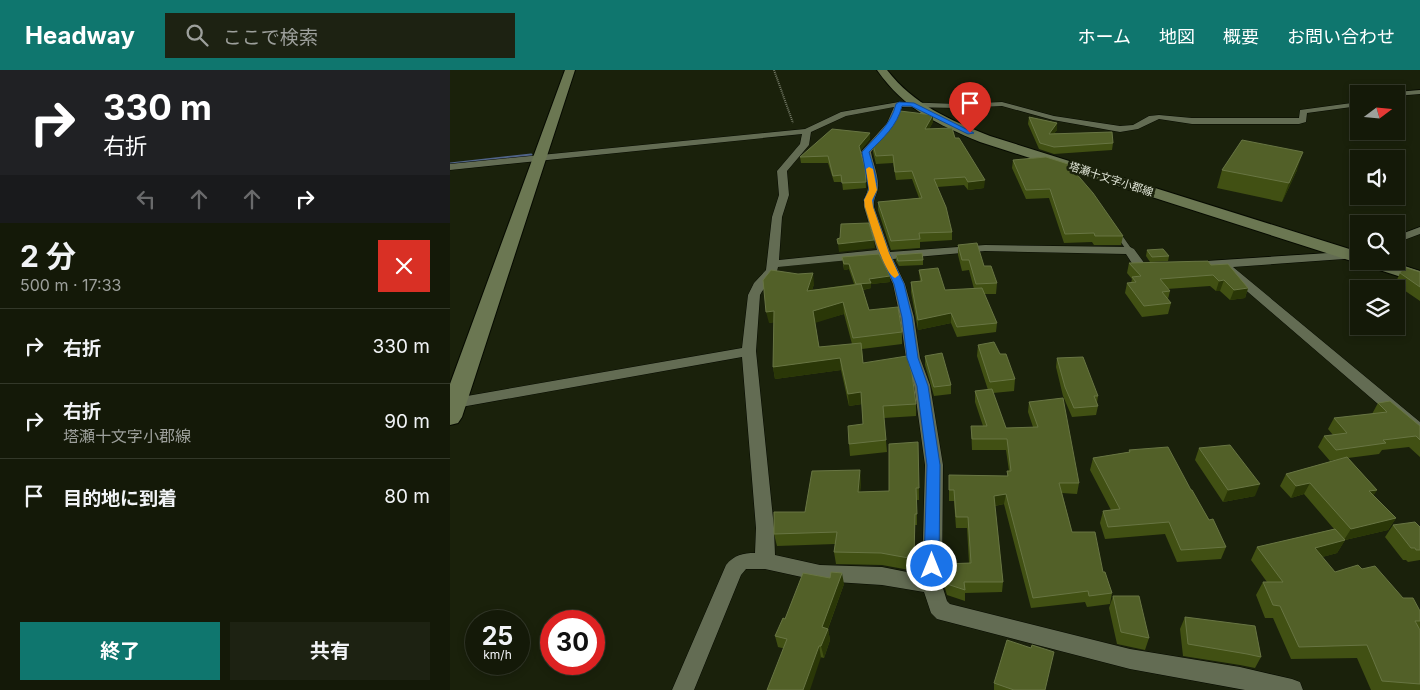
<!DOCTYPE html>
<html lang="ja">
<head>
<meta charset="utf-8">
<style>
	:root { --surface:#141908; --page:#1d2212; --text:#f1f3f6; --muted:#9da09c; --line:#333829; --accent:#0f766e }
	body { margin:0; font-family:Inter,"Noto Sans JP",sans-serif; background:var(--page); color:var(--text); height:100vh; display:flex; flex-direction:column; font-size:19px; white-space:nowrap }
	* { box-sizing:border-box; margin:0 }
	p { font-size:16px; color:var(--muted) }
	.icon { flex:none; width:28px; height:28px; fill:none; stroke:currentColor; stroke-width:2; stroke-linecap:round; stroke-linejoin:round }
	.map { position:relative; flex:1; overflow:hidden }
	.side { display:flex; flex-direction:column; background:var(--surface); width:450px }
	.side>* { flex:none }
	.top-card { background:#202124; color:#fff; overflow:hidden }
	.needle { width:32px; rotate:74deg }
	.controls { position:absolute; left:900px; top:15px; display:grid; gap:10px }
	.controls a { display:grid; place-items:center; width:55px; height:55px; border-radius:0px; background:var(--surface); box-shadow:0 2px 8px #0003,0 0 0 1px var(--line); font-size:25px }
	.speed { position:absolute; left:15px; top:540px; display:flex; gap:10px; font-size:25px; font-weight:700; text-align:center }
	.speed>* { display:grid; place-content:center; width:65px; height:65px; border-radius:50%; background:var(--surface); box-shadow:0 2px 8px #0003,0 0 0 1px var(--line); line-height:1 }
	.speed small { font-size:12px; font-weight:400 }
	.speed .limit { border:8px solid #d22; background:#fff; color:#111 }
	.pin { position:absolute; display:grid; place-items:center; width:42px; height:42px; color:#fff; margin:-51px -21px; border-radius:50% 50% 50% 0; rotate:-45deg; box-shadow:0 0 5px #0007 }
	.pin .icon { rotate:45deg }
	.me { position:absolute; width:55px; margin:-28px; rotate:0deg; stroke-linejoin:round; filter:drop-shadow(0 0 4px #0008) }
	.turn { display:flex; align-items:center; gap:18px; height:105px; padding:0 20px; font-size:22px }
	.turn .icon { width:65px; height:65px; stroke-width:2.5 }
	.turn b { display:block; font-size:35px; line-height:42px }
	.lanes { display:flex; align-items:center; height:48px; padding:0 20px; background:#0003; justify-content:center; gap:25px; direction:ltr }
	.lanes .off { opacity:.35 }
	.round { display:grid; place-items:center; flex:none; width:52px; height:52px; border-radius:0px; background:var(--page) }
	.head { display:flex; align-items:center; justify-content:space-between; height:85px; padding:0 20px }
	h1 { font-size:30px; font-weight:700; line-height:38px }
	.action { display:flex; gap:10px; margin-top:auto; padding:10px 20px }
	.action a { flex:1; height:58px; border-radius:0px; background:var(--accent); color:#fff; font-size:20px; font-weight:700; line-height:58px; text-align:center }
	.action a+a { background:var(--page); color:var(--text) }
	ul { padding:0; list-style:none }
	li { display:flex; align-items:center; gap:15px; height:75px; padding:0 20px; border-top:1px solid var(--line) }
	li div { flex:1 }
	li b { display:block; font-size:19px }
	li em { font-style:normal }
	header { display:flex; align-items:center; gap:30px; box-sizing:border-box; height:70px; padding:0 25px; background:var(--accent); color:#fff }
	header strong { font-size:24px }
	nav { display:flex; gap:28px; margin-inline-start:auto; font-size:18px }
	.search { width:350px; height:45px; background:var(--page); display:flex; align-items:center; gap:12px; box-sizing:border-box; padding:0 18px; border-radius:0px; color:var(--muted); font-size:19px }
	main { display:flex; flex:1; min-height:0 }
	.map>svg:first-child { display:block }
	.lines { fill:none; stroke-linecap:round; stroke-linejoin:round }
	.stream { stroke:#506489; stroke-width:3 }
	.lane-casing { stroke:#060a00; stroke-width:1 }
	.street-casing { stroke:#060a00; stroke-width:1 }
	.secondary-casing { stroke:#060a00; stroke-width:2 }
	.path { stroke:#737966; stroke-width:2; stroke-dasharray:1 1; stroke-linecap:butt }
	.lane { fill:#636c53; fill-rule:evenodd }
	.street { fill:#636c53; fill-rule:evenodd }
	.secondary { fill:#6b7752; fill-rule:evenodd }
	.wall { fill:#415013; fill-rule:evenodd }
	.shaded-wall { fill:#2a3707 }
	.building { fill:#526028; stroke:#687543 }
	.route { fill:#1a73e8; stroke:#114b97 }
	.slow { fill:#f59e0b }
	.labels { text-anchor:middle; stroke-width:5; stroke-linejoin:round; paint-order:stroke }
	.far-street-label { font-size:11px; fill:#e0e5d7; stroke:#1a210b }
</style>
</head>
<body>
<header>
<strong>Headway</strong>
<div class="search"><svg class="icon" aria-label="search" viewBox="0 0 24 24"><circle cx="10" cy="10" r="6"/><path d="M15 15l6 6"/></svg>ここで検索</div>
<nav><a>ホーム</a><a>地図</a><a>概要</a><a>お問い合わせ</a></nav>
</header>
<main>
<section class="side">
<div class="top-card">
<div class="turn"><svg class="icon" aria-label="right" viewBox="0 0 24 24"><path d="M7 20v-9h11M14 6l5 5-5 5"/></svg><div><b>330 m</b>右折</div></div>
<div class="lanes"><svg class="icon off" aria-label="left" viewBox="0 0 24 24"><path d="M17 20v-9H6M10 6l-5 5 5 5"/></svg><svg class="icon off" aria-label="ahead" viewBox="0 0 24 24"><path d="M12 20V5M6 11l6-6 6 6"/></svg><svg class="icon off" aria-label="ahead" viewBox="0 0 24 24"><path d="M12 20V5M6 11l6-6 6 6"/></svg><svg class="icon" aria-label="right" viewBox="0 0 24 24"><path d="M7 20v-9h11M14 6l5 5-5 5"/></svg></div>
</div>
<div class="head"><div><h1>2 分</h1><p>500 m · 17:33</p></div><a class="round" style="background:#d93025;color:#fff"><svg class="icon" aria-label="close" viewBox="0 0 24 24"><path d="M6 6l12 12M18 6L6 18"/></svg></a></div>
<ul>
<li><svg class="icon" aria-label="right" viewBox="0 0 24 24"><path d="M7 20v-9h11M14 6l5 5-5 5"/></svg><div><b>右折</b></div><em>330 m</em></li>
<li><svg class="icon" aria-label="right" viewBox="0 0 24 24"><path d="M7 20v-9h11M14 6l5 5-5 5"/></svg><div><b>右折</b><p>塔瀬十文字小郡線</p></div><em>90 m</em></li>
<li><svg class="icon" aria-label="arrive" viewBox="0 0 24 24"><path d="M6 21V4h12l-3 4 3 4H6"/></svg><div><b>目的地に到着</b></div><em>80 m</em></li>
</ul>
<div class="action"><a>終了</a><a>共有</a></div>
</section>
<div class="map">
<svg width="970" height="620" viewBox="0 0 970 620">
	<rect width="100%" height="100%" fill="#1a210b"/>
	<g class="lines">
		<path class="stream" d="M0,94L81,85"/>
		<g class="lane-casing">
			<path id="lane" d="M667,160L669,161L683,181L682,182L680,183L677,181L664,162Z"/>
		</g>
		<g class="street-casing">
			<path id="street" d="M970,20V24L946,26V24H942L946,22Z
				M449,32L509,34L552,32L604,46L670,56L683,55L699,46L709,45L742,48H849L850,40L909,32V36L857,43L856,52L849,54H742L709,49L688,59L670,62L603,50L552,36L509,38L452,37L443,56L421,82C423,93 429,106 428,118C427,125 423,129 424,137L440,182L535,175L680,177L684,179L695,194H706L712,198L706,202L687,201L676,184L535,181L443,189L455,214L464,247L470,288L480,315L493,395L492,515L497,531L500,534L680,579L790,597L842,609L850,612L853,620H795L680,599L487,549L481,543L474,522L432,515L370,511L315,499H296L291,505L244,620H222L276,495C284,485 293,483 305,483L306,458L292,287L0,339V329L292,278L298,225L304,213L316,200L322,147L329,125L327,101L350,74L352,64L0,100V94L355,59L391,42ZM444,37L437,53L411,82C414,93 419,107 418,118C417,125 413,129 414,137L427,180L329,190L332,147L339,125L337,101L359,75L361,62L396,46ZM430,187L443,214L450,247L456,288L464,315L475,395L472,505L432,497L370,495L325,485L324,458L306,281L310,225C315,215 327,207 328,197Z
				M970,157V164L946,173V166Z
				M909,181L908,188L783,197L970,352V367L964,365L770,198L741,200L735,196L741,192Z"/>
		</g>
		<g class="secondary-casing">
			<path id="secondary" d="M115,0H125L12,347L8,353L0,355V314Z
				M427,0H437C464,35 500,50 540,66L909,182V191H939L970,201V213L530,72C487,54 455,40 427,0Z"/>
		</g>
		<path class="path" d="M324,0L343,53"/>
		<use href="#lane" class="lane"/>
		<use href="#street" class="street"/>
		<use href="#secondary" class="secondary"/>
	</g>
	<path class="wall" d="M579,47L607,53V60L604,63L663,73L662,80L604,84L589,79L578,54Z
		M483,52L479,59L505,68L534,118L518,120L514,115L487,117L502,162V170L470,172V178L441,180L428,140V132L469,128L462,109L446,110L443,93L426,94L423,82V75L436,63Z
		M420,63V69L410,81L415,98L416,118L393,120L392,112H384L378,93H351L350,87Z
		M563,90L673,166L671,175H644L642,172L614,173L599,128L576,129L562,98Z
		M772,100H847L832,132L767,118Z
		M508,175L534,196L547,213L546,224H534L547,253L546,262L507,267L501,253L468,260L461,222V212L470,211L469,200L495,220L524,219L519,200L512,201L508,185Z
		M697,180L719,186L718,191L700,192L696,186Z
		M446,185L473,190V195L449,196L446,191Z
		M392,187L440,212L421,214V218L413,220L419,240L452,262V274L412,279L413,293L466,334V346L434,348L437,382L400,386L399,374L413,354L412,334L399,336L391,300L325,309L323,297L324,252L319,253L364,214L362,220L404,214L399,199L394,200ZM394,244L402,274L369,277L365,252Z
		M679,193L761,195L798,218L795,228L780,230L770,221H766L760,216L717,219L720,221L718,229L721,233L718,244L692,247L675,223L677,213H681L682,209L677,203Z
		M970,202V231L945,214L950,203Z
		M528,275L550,284L565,309L564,321L543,323L556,358L583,357L578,342L579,332L629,413L627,424L612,423L622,462L653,502L662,523L660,534L637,537L635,532L581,538L554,434L545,436L553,512L552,522L515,523V531L497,525L494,515V494L519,493L517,458H506L504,431H499V405L557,406V401H559L556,380H522L521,356H533L525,332V321L538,320L527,286Z
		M475,286L501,315V324L484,326L475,295Z
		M607,288L648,326L647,332L648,336L646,345L622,347L613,326L606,297Z
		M928,333L970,356V387L959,377L932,380L929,384L898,388L927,420L923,425L946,448L938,460L895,470L887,483L872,487L885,502L912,499L970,541V558L969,559L970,560V620H921L907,588L841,589L823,548H815L806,525L813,512H817L801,490L807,477L884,459L854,424L841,428L830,416L836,404L889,389L880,391L868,377L874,366L883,365L878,359L884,348L922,344Z
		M468,372L469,430H467V455H465V501L432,495L386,494L384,482L385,474L327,476L324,464L355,442L411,412L410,422L439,421Z
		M749,378L805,426L773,432L745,390Z
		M679,380L741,420L776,477L771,489L727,492L715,464L655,469L650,453L653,441L661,440L640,400L643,388L679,382Z
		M943,455L970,457V490L958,492L956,490H953L935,467Z
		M394,514L378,559L380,570L374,588L328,577L325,566L335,549Z
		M663,526L699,568L695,580L667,574L659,538Z
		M735,547L811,587L805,598L790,595L733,586L730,559Z
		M544,613L595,620H544Z"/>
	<path class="shaded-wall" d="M483,45V52L475,67V59Z
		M607,53V60L599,70V64Z
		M420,63V69L409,83V76Z
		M853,82L847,100L832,132L839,113Z
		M535,110L534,118L518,120V112Z
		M424,170L425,178L389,182L388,174Z
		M394,194H399V199L394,200Z
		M363,203L364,214L358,232L357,221Z
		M440,206V212L421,214V218L406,221V215L419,209Z
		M774,210L770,221H766L769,211Z
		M798,218L795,228L780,230L784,220Z
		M393,232L394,244L365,253L363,241Z
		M324,241L326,252L319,253L316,242Z
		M501,243V253L468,260V250Z
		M390,288L391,300L325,309L323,297Z
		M411,322L412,334L399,336L398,324Z
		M410,400L411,412L409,434L408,422Z
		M860,413L854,424L841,428L846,416Z
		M810,414L805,426L773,432L778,420Z
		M927,420L920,431L919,421Z
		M556,424L554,434L543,436L544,426Z
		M946,448L938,460L895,470L887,483L858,491L865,478L894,470L901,459Z
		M392,503L394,514L377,561L378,559L380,570L374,588L371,576L372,557Z
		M369,576L371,587L360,620H353Z"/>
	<path class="building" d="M450,41L483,45L475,59L502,58L505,68H509L535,110L518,112L515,107L484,109L496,137L502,162L469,163L470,169L441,171L428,132L472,128L462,101L445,102L443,85L426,86L423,75L433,62L436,63Z
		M579,47L607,53L599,64L662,62L663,73L604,77L590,73Z
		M382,59L420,63L409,76L415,98L416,112L392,113L391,105L383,106L378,86L350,87Z
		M792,70L853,82L839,113L772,100Z
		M596,87L618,94L643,123L673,166H645L644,163L615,164L600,119L576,120L563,90Z
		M419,153L424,170L388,174L387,169L390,168L391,154Z
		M527,173L534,196H541L547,213L526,214L519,190H512L508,175Z
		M713,179L719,186L702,187L697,180Z
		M472,183L473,190L448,191L446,185Z
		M429,184L440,206L419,209L421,213L406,214L399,194H394L392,187Z
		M758,191L761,195L778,194L798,218L784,220L774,210L769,211L763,205L710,209L720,221L712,222L721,233L694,236L677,213L686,212L682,207L691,206L679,193Z
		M954,197L970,202V217L950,203Z
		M488,198L495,220L532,218L547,253L507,257L501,243L468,250L461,212L472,211L469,200Z
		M321,200L348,204L363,203L357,221L411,214L419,240L448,237L452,262L403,268L393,232L363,241L369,277L411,273L413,293L457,286L462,304L466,334L433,336L436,370L399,374L398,356L413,354L411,322L398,324L390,288L323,297L324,241L316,242L313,210Z
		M544,272L550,284H556L565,309L540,312L528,275Z
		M492,283L501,315L484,317L475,286Z
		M633,287L648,326H644L648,336L624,338L615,317L607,288Z
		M542,319L556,358L588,357L579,332L613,328L629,413H609L622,462H645L653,502H655L662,523L639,526L638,521L583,528L556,424L544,426L553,512H514L515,520L497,514L494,504V494L521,493L518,447H506L504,420H499V405L558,406L557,401H561L557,369H522L521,356H537L525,321Z
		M940,331L970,356V370L966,366L933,370L936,373L886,380L874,366L897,363L884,348L937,342L928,333Z
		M468,372L469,418H466L467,444H465L464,489L431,483L384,482L387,462L324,464V442H355L362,401L410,400L408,422L439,421V374Z
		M780,375L810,414L778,420L749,378Z
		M718,377L741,420H742L759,450L763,449L776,477L731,480L719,452L658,457L653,441L670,439L643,388L680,382L679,380Z
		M897,387L927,420L919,421L946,448L901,459L860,413L846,416L836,404Z
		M965,452L970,457V480H966L965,478H961L943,455Z
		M885,459L895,470L865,478L885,502L908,495L912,499L925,496L953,528H963L970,541V551H965L970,560V614L932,611L917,575L849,577L830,536L823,535L813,512H833L807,477Z
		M381,502L392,503L372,557L378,559L371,576H369L353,620H317L337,569L325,566L333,548L335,549L353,503L380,508Z
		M663,526H689L699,568L671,562Z
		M735,547L805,556L811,587L797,584L738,574Z
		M557,570L581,578L582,575L604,582L595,620H564L544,613Z"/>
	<path class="route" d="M449,32L464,33L524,63L518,64L461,36H452C447,56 433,68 419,82C422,93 427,106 427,118C426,125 422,129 423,137L439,183L454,214L462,247L468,288L478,316L490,395L489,496L487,500L482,502L476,500L474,496L477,395L467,316L457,288L452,247L444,214L430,183L414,130L419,120L412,82C426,66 441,55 446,34Z"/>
	<path class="slow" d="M419,97L423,99L427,120L422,130L423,137L439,183L449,205L445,208C433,203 420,151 415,137L414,130L419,120L416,99Z"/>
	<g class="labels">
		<g class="far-street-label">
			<text transform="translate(661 109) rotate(18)" y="4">塔瀬十文字小郡線</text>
		</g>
	</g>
</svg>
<div class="controls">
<a><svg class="needle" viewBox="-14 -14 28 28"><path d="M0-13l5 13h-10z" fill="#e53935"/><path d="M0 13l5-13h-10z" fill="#9da09c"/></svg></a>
<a><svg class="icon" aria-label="sound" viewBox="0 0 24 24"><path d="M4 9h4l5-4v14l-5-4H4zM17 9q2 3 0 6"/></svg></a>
<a><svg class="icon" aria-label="search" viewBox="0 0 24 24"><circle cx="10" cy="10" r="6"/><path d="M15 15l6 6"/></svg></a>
<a><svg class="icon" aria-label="layers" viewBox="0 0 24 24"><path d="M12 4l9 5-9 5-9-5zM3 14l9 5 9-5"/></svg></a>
</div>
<div class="speed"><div>25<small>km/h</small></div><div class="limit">30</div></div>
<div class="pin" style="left:520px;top:63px;background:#d93025"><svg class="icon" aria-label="arrive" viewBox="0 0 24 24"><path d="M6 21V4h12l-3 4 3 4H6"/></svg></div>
<svg class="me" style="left:482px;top:496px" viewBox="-20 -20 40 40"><circle r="17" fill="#1a73e8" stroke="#fff" stroke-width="3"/><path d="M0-11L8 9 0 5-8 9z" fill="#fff"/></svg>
</div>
</main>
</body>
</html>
